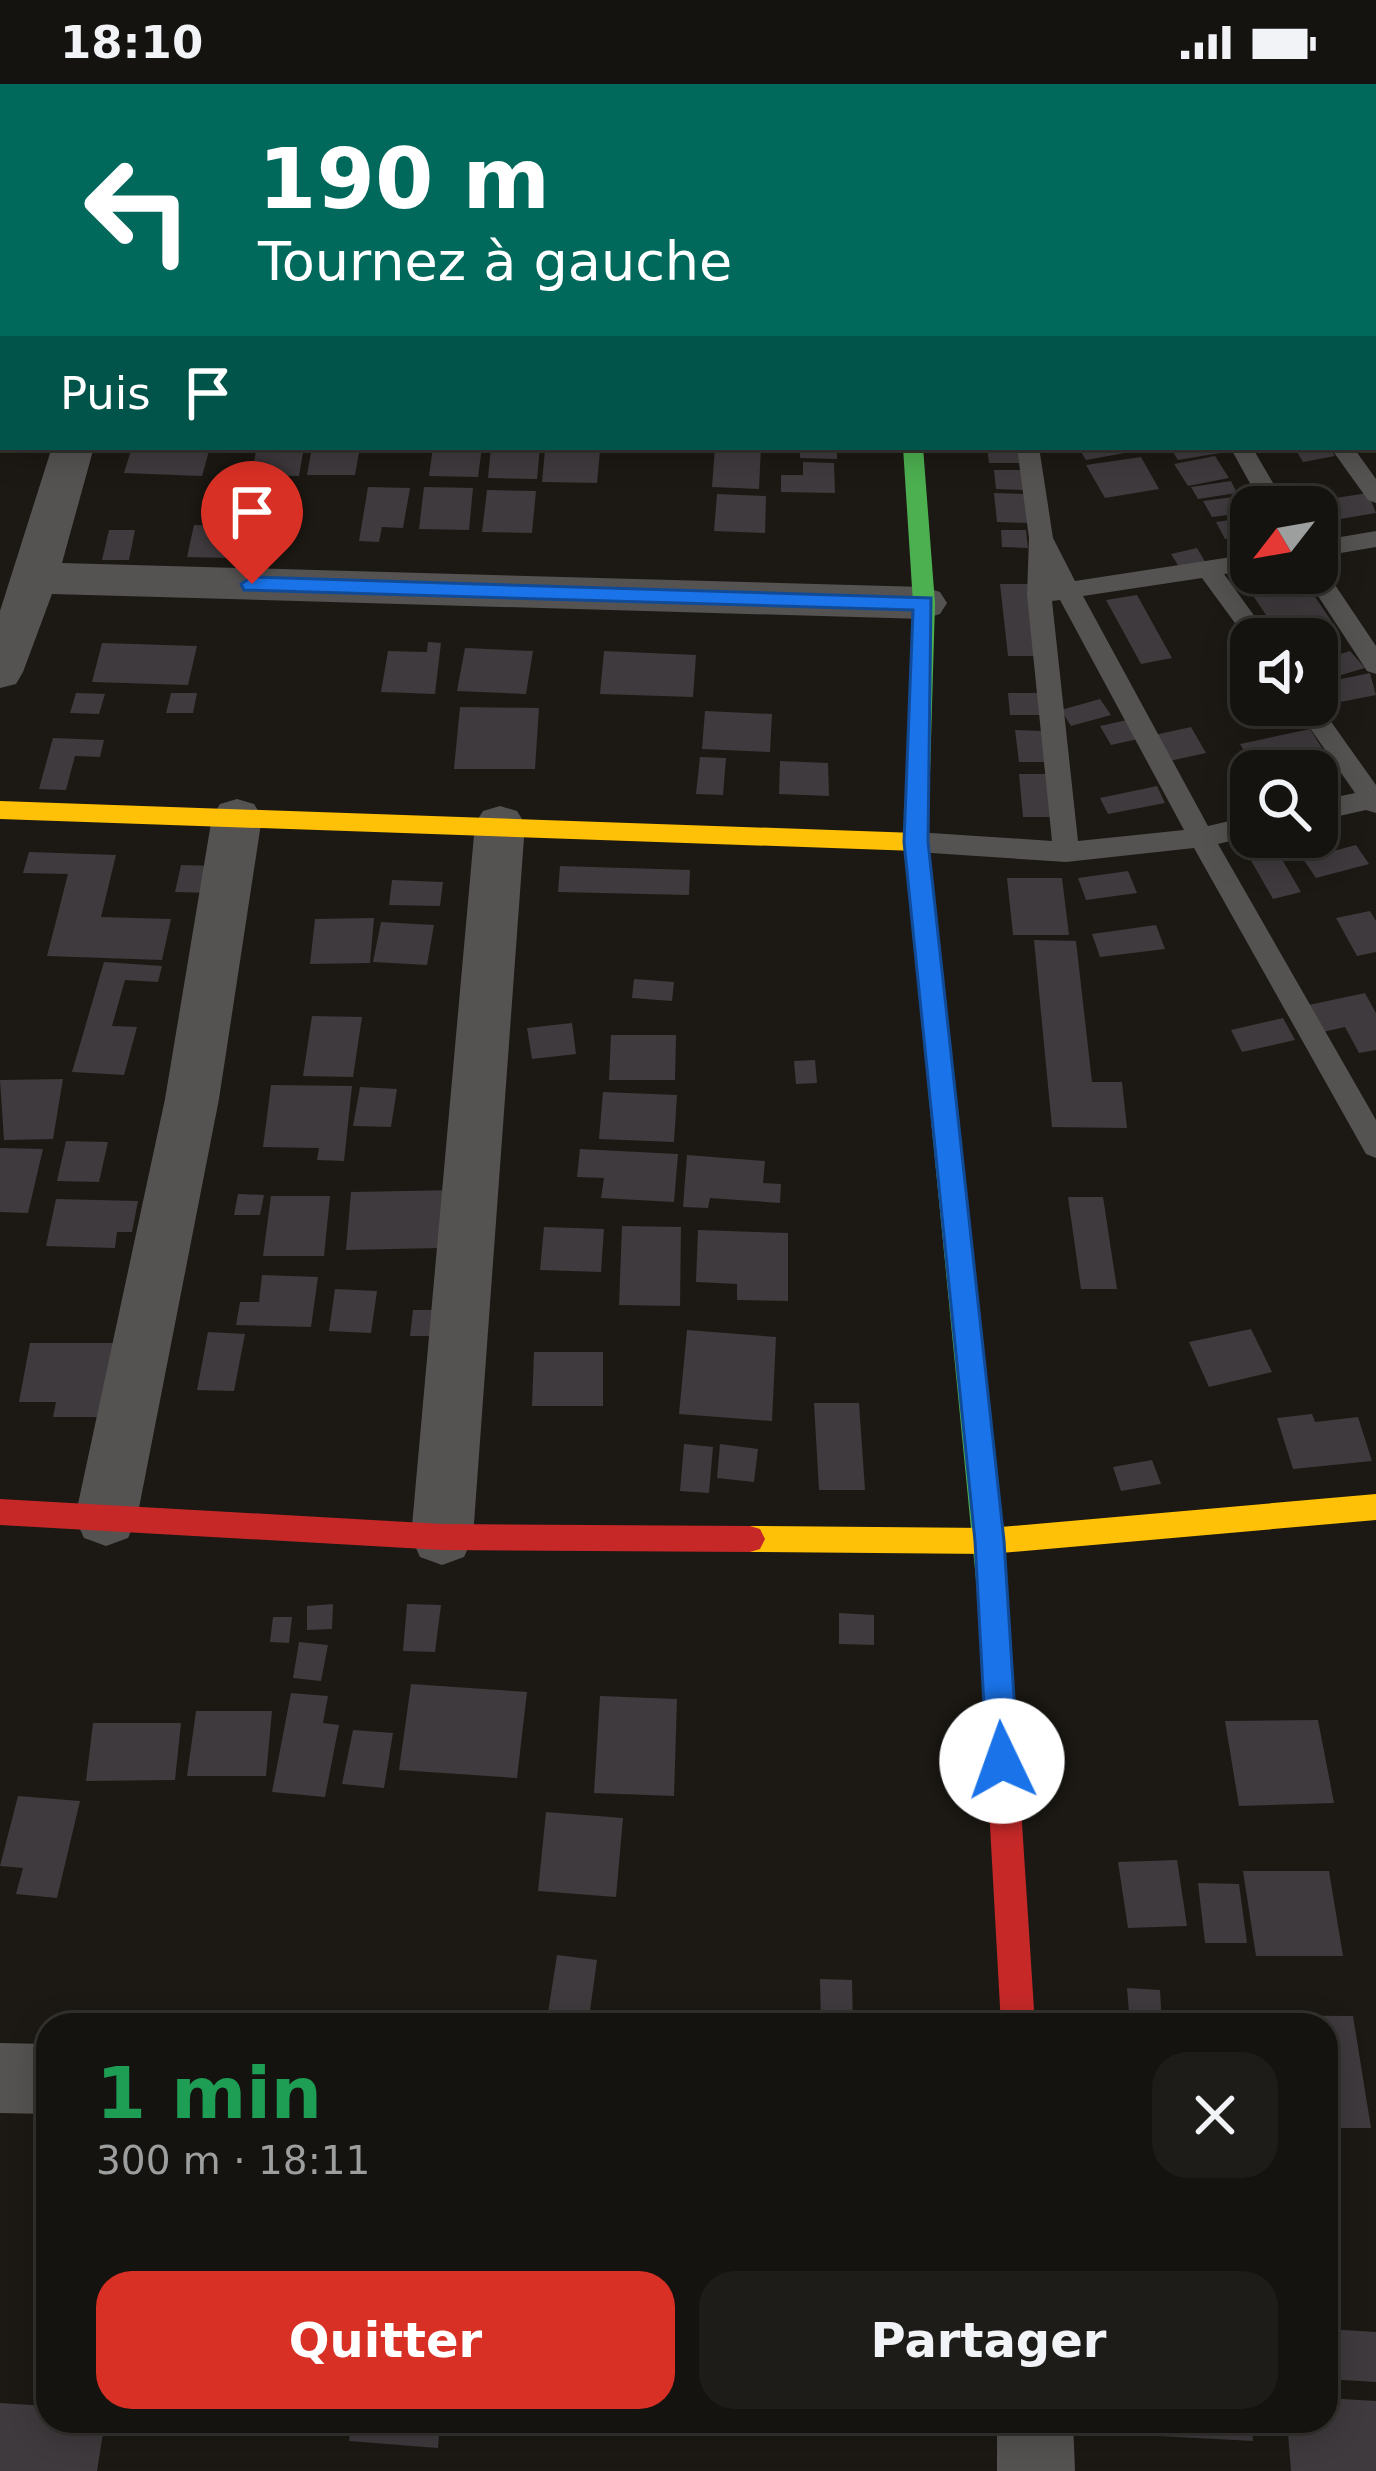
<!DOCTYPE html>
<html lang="fr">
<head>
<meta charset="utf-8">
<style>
	:root { --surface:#15130f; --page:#1e1c18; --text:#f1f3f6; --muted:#9d9e9e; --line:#34322f; --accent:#d93025 }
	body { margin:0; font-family:"DejaVu Sans",sans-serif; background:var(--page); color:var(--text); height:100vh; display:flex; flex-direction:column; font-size:45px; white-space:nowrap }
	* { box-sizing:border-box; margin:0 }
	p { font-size:39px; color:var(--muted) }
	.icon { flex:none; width:66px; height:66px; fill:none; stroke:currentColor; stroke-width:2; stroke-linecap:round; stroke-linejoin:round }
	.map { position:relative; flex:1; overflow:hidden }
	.details { position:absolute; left:36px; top:1929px; width:1302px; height:420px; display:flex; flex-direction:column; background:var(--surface); border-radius:36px; box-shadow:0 6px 30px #0003,0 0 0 3px var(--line) }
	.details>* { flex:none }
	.guide { position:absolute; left:0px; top:0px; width:1377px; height:366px; box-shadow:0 6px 30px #0003,0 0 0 3px var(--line); background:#00695c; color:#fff; overflow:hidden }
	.needle { width:78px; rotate:239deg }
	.tools { position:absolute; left:1230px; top:402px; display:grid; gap:24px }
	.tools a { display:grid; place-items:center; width:108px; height:108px; border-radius:24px; background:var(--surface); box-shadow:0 6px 30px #0003,0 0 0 3px var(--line); font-size:60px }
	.pin { position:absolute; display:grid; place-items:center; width:102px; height:102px; color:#fff; margin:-123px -51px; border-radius:50% 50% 50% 0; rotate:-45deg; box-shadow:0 0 12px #0007 }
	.pin .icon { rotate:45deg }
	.me { position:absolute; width:132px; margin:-66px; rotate:357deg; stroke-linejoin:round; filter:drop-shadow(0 0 9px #0008) }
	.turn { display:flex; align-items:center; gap:42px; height:252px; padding:0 60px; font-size:54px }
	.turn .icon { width:156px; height:156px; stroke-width:2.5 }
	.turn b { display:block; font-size:84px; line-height:102px }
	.then { display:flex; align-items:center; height:114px; padding:0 60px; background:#0003; gap:24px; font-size:45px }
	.round { display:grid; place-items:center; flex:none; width:126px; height:126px; border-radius:36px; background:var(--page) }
	.summary { display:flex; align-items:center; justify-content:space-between; height:204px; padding:0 60px }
	h1 { font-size:72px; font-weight:600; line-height:90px; color:#1e9e55 }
	.action { display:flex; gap:24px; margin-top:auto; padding:24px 60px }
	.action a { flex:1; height:138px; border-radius:36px; background:var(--accent); color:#fff; font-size:48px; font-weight:600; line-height:138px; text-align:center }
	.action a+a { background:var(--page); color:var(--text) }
	.status { display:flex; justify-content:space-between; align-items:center; height:84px; padding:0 60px; background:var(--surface); direction:ltr }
	.status svg { height:33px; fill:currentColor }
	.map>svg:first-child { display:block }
	.building { fill:#3f3a3d }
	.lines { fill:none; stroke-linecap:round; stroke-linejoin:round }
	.lane { fill:#545352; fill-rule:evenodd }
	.street { fill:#545352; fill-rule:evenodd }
	.fast { fill:#4caf50; fill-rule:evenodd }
	.slow { fill:#ffc107; fill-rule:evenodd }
	.jam { fill:#c62828; fill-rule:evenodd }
	.route { fill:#1a73e8; stroke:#114b97; stroke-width:3 }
</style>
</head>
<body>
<div class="status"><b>18:10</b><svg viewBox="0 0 49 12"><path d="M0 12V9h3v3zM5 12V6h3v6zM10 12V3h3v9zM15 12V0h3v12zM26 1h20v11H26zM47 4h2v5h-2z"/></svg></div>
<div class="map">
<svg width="1376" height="2387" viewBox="0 0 1376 2387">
	<rect width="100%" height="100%" fill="#1c1914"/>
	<path class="building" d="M132,363H210L202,392L124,389Z
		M257,363H304L299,392L251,391Z
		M312,363H360L355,391H307Z
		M433,363H482L478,393L429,392Z
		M491,363H540L537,395L488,394Z
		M715,363H761L759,405L712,403Z
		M800,363H837V375L800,374Z
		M987,363H1022L1024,379H989Z
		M1078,363H1147V365L1086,376Z
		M1186,363H1230L1232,367L1178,376L1171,365Z
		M1294,363H1329L1335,372L1303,378Z
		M545,366L600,367L597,399L542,398Z
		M1215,372L1229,394L1188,402L1174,380Z
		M1141,373L1159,405L1105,414L1086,381Z
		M803,378L834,379L835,409L781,408V391H803Z
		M994,386H1024L1026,406L996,405Z
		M1231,397L1237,409L1198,415L1191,403Z
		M368,403L410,404L403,444L382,443L379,458L359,457Z
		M424,403L473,404L469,446L419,445Z
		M487,406L536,407L532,449L482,448Z
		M994,409L1025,410L1028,439L997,438Z
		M1368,409L1376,429L1340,435L1329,415Z
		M717,410L766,412L765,449L714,447Z
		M1249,411L1256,423L1251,428L1212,433L1203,417Z
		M1251,433V451L1225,455L1216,438Z
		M194,441L237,442L230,474L187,473Z
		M109,446H135L129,476H102Z
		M1001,446H1026L1028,464L1002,463Z
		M1197,464L1207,481L1181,486L1171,470Z
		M1270,489H1299L1334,541L1280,552L1242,495Z
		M1000,500H1032L1041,572H1008Z
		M1137,511L1172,574L1141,580L1106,516Z
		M428,558L441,559L435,610L381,608L388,567L427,568Z
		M102,559L197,562L188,601L92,598Z
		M465,564L533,567L526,610L457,607Z
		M604,567L696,571L693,613L600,610Z
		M1350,567L1365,584L1341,591L1327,574Z
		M1370,589L1376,611L1325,621L1317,608V600Z
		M76,609L105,610L99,630L70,629Z
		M171,609H197L193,629H166Z
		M1008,609H1041L1044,631H1010Z
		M1100,615L1111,631L1071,642L1061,626Z
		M460,623L539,624L535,685H454Z
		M705,627L772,630L770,668L702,665Z
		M1127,636L1138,655L1111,661L1100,642Z
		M1191,643L1206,669L1165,678L1150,652Z
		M1310,645L1339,691L1317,696V687H1256L1240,660Z
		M1015,646L1042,647L1046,678H1019Z
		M53,654L104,656L100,673L75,672L66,706L39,705Z
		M700,673L726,674L723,711L696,710Z
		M780,677L828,679L829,712L779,710Z
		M1019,690H1048L1053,733H1023Z
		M1157,702L1165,719L1108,730L1100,714Z
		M1273,760L1301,808L1273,815L1245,766Z
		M1356,761L1369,780L1316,794L1303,775Z
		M29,768L116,771L101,833L171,835L162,876L47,872L68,790L23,789Z
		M181,781L218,782L213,809L175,808Z
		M560,782L690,786L689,811L558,808Z
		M1128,787L1137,809L1086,816L1078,794Z
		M1007,794H1062L1069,851H1013Z
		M392,796L443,798L440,822L389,821Z
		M1370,827L1376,837V868L1357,872L1336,834Z
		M374,834L370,879L310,880L315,835Z
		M381,838L434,841L427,881L373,878Z
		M1156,841L1165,865L1100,873L1092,850Z
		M1034,856L1076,857L1092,998H1122L1127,1044L1052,1043Z
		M104,878L162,882L158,898L125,896L112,942L137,943L124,991L72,988Z
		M634,895L674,898L672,917L632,914Z
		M1365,909L1376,929V966L1359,969L1345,943L1318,949L1304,922Z
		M312,932L362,933L353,993L303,992Z
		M1283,934L1295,956L1242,968L1231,946Z
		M572,939L576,970L532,975L527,944Z
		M611,951H676L675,996H609Z
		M815,976L817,999L796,1000L794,977Z
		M63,995L53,1055L4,1056L0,996Z
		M271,1001L352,1002L344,1077L317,1076L319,1064L263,1063Z
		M360,1003L397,1005L391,1043L353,1042Z
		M603,1008L677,1011L674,1058L599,1055Z
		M66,1057L108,1058L99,1098L57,1097Z
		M0,1064L43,1065L28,1129L0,1128Z
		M580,1065L678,1070L674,1118L601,1114L604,1094L577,1093Z
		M687,1071L765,1077L763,1099L781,1100L780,1119L710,1114L708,1124L683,1123Z
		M460,1106L440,1164L346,1166L351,1108Z
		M238,1110L264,1111L260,1131H234Z
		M271,1112H330L324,1172H263Z
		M1068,1113H1103L1117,1205H1081Z
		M56,1115L138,1117L132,1148H117L115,1164L46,1162Z
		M622,1142L681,1143L680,1222L619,1221Z
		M544,1143L604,1145L601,1188L540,1186Z
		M698,1146L788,1149V1217L737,1216V1200L696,1198Z
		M262,1191L318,1193L311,1243L236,1241L240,1218H259Z
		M335,1205L377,1207L371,1249L329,1247Z
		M413,1226H449L447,1252H410Z
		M1251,1245L1272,1288L1209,1303L1189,1258Z
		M687,1246L776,1253L772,1337L679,1330Z
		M208,1248L245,1250L234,1307L197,1306Z
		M30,1259H116L103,1333H53L56,1318H19Z
		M534,1268H603V1322H532Z
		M814,1319H859L865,1406H819Z
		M1312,1330L1315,1338L1358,1333L1372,1377L1293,1385L1277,1334Z
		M684,1360L713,1363L709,1409L680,1407Z
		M720,1360L758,1365L754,1398L717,1394Z
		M1152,1376L1161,1400L1121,1407L1113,1383Z
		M333,1520L332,1545L307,1546V1522Z
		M407,1520L441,1521L435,1568L403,1567Z
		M839,1529L874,1531V1561L839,1560Z
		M273,1533H292L289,1559L270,1558Z
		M299,1558L328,1561L321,1597L293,1594Z
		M411,1600L527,1608L517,1694L399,1686Z
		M291,1609L328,1612L323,1639L339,1641L325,1713L272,1708Z
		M600,1612L677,1615L674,1712L594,1709Z
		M196,1627H272L266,1692H187Z
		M1318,1636L1334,1719L1239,1722L1225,1637Z
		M93,1639H181L175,1696L86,1697Z
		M353,1646L393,1649L384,1704L342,1700Z
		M18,1712L80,1717L57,1814L16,1810L23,1784L0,1782Z
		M546,1728L623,1734L616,1813L538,1807Z
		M1177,1776L1187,1842L1128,1844L1118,1778Z
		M1243,1787H1329L1343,1872H1256Z
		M1198,1799L1239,1800L1247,1859H1205Z
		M557,1871L597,1876L589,1934L548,1929Z
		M820,1895L852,1896L853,1941H821Z
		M1127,1904L1160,1906L1162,1941H1130Z
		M1208,1931L1353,1932L1371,2044H1326V1941H1210Z
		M1326,2245L1376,2248V2298L1326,2295Z
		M1326,2314L1376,2317V2387H1291L1287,2337H1326Z
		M0,2319L48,2322V2337H105L97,2387H0Z
		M352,2337H440L438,2364L349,2357Z
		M1159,2337H1251L1253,2357L1159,2352Z"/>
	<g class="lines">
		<path class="lane" d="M1376,272V286L1374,287V273Z
			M1017,363H1039L1053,454L1075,497L1251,470V486L1224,490L1271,555H1251V561L1202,494L1083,512L1208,742L1251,732V752L1218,760L1376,1036V1074L1366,1070L1194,764L1066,778L916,768L903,758L916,748L1052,757L1027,511L1029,454ZM1060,516L1184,746L1078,757L1052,517Z
			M1230,363H1252L1287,423H1263Z
			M1330,363H1353L1376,395V419L1368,416Z
			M1376,447V463L1317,473V457Z
			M1317,482L1323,483L1376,562V590L1367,587L1303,489H1317Z
			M1317,618L1376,701V729L1366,726L1317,737V717L1355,709L1294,621Z"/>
		<path class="street" d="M865,0H901V3H865Z
			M1376,0V21H1374V3H1360Z
			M0,52H3V74H0Z
			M1374,207H1376V231H1374Z
			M0,264L3,265V291L0,290Z
			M52,363H94L62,479L924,503L940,508L947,519L940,530L924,535L52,510L23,588L16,600L0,604V527Z
			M237,715L254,720L262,733L219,1015L137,1434L128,1454L106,1462L84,1454L75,1434L165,1015L212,733L220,720Z
			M500,722L517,727L525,740L473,1453L464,1473L442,1481L420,1473L411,1453L475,740L483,727Z
			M0,1959L48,1960V2030L0,2029Z
			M997,2337H1073L1075,2387H997Z"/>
		<path class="fast" d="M903,363H923L935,519L928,758L1007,1506L1002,1516L992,1520L982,1516L977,1506L904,758L913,519Z"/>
		<path class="slow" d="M0,717L916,749L928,758L916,767L0,735Z
			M1376,1410V1436L989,1470L750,1468L740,1465L735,1455L740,1445L750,1442L989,1444Z"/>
		<path class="jam" d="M0,1415L442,1440L750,1442L760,1445L765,1455L760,1465L750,1468L442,1466L0,1441Z
			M992,1492L1002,1496L1007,1506L1035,1941H1001L977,1506L982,1496Z"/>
	</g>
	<path class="route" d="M252,493L931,514L928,758L1004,1457L1018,1677L1013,1688L1002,1692L991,1688L987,1677L975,1457L904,758L913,526L244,506L241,500Z"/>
</svg>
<div class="tools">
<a><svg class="needle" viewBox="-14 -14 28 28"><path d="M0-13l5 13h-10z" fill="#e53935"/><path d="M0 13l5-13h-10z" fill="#9d9e9e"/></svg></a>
<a><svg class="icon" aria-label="sound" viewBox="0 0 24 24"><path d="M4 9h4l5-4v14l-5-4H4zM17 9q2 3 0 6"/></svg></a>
<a><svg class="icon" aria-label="search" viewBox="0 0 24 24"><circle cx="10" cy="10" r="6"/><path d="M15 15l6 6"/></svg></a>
</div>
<div class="pin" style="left:252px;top:500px;background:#d93025"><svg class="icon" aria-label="arrive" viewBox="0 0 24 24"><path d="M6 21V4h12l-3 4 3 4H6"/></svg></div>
<svg class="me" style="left:1002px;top:1677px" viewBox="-20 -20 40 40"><circle r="19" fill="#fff"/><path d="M0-13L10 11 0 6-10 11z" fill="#1a73e8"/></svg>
<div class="guide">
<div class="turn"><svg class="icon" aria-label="left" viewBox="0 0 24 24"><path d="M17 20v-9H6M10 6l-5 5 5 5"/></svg><div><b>190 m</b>Tournez à gauche</div></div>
<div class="then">Puis<svg class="icon" aria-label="arrive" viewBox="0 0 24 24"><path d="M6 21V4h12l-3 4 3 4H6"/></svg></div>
</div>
<section class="details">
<div class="summary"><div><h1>1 min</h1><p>300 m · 18:11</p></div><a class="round"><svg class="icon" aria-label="close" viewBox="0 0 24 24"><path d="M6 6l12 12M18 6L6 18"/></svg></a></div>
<div class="action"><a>Quitter</a><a>Partager</a></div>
</section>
</div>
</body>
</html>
